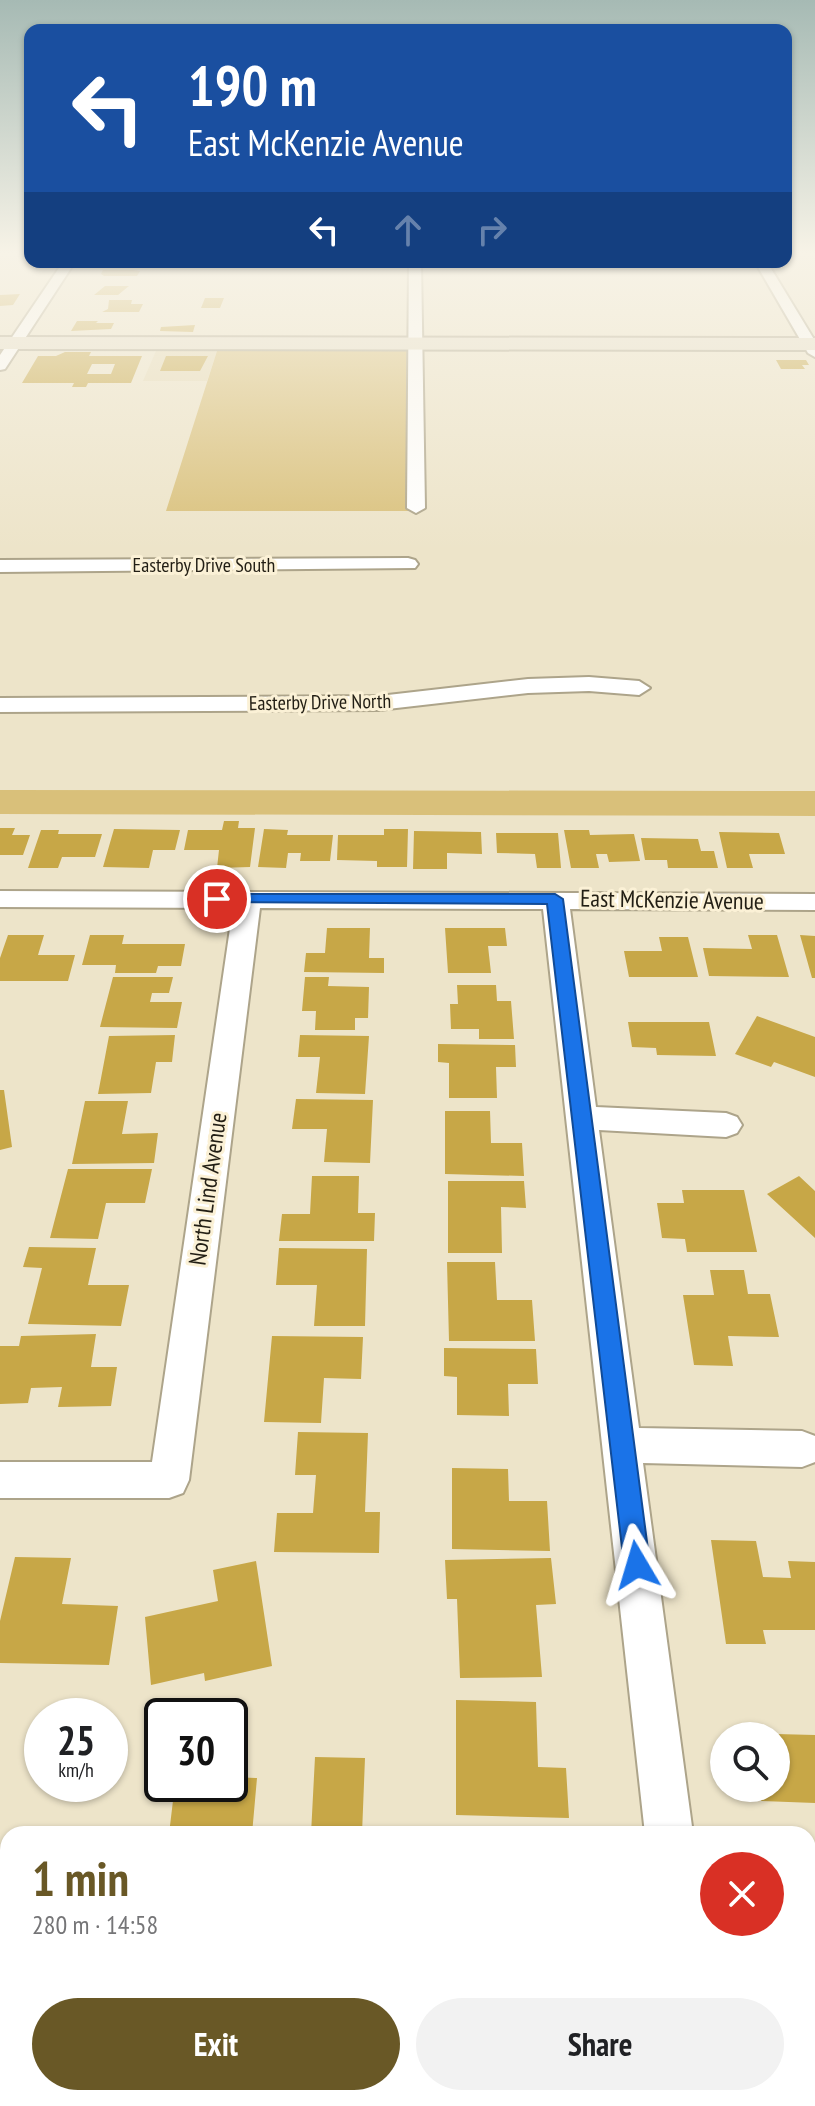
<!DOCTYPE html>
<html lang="en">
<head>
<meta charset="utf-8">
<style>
	:root { --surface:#fff; --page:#f2f2f2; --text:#202124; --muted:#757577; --accent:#695826 }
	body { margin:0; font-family:"PT Sans Narrow",sans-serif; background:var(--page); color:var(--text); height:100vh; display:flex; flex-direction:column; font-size:30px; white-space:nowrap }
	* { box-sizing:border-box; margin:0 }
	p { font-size:26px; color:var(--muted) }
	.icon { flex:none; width:44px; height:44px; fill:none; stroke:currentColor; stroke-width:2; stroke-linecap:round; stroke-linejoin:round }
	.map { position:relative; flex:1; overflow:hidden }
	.panel { position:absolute; left:0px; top:1826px; width:816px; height:280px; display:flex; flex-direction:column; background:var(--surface); border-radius:24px 24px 0 0; box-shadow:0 2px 6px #0004 }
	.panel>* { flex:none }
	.hud { position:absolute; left:24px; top:24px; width:768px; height:244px; border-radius:16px; box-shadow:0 2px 6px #0004; background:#1a4fa0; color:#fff; overflow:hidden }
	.controls { position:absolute; left:710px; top:1722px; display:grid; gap:16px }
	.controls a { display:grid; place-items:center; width:80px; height:80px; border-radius:50%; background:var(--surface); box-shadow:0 2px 6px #0004; font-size:40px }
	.speed { position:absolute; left:24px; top:1698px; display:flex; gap:16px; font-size:40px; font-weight:700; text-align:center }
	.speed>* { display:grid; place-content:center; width:104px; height:104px; border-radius:50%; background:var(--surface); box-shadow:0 2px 6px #0004; line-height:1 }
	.speed small { font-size:20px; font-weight:400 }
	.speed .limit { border:4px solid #111; border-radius:12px; background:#fff; color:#111 }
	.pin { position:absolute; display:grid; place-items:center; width:68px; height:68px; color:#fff; margin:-34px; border:4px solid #fff; border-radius:50%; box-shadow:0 2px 8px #0007 }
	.me { position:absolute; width:88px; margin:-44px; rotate:353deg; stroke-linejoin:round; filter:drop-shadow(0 0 6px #0008) }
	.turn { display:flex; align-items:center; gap:28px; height:168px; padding:0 32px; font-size:36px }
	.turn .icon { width:104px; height:104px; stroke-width:2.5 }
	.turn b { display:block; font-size:56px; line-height:68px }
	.lanes { display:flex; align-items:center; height:76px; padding:0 32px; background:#0003; justify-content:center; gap:40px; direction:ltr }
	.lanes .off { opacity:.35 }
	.round { display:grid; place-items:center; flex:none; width:84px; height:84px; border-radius:42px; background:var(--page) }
	.head { display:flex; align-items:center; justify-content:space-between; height:136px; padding:0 32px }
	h1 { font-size:48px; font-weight:800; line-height:60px; color:var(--accent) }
	.action { display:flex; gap:16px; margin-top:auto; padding:16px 32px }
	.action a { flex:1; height:92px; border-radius:48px; background:var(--accent); color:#fff; font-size:32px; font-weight:800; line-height:92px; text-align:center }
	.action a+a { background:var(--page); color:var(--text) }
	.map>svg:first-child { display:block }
	.built { fill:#e6dab7 }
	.green { fill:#d9c07a }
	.building { fill:#c7a747; fill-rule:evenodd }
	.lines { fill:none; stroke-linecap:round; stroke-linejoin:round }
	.minor-casing { stroke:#ada48a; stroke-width:4 }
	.secondary-casing { stroke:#ada48a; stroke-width:4 }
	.minor { fill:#fff; fill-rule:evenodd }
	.secondary { fill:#e6dec8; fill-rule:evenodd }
	.route { fill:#1a73e8; stroke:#114b97; stroke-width:2 }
	.labels { text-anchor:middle; stroke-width:6; stroke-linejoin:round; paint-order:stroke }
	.far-street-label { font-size:20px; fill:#221e14; stroke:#fbf1d6 }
	.street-label { font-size:24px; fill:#221e14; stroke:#fbf1d6 }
</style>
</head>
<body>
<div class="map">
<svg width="815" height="2106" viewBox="0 0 815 2106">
	<rect width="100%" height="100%" fill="#ede4c9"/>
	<path class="built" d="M156,351H217L207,381H143Z"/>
	<path class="green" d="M217,351H412L411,511H166Z
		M0,790L815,791V816L0,814Z"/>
	<path class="building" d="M103,270H132L140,271L137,276H104L101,274Z
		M105,286H129L118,295H94Z
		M20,294L13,305L0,306V295Z
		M205,298H224L220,308H201Z
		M109,300H132L131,304H143L139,312H102L108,309Z
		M77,321H98L96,323H114L111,329L71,331Z
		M195,325L193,332L160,331L161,327Z
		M65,352H91L89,356H142L131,383H88L86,387H72L74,383H22L38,356H56ZM92,364H115L111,374H87Z
		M166,356H208L200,371H160Z
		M776,360H806L809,365H802L805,369H781Z
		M224,821H239L238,828H255L250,867L217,868L219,850H184L188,830H222Z
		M0,828H15L12,835H30L23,855H0Z
		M114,829L180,830L175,850H153L149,868L103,867Z
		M264,829L288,830L287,835H333L330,861H300L301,853H288L286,868L258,867Z
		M384,829H408L407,867H377V861L337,860L338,835H384Z
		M41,830H59L58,834H102L95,857H62L58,868H28Z
		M564,830H589L590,835L634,834L640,861L609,862L607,854H596L599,868H571Z
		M414,831L481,832L482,854L447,853V869H413Z
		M719,832L779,833L785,854H749L753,868H727Z
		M496,833H558L561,868H537L535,854L497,853Z
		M641,838L698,839L701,851H714L718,868H668L667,860H645Z
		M327,928H370L369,958H384V973L304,972L306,953H325Z
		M445,928H505L507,946H488L491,973H448Z
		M8,935H44L38,955H75L68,981H0V958Z
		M90,935H124L122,944H185L181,966H158L156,973H115L116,965H82Z
		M748,935H777L789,977L709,976L703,948L752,949Z
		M800,935L815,936V978H812Z
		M659,937H688L698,977H629L624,951H662Z
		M113,977H173L169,993H152L150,1002H182L177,1028L100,1027Z
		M305,977H329L328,986L369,987L368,1018H355V1030H315L316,1011H302Z
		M457,985H496L497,1001H511L514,1039H479V1029H451L450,1004H458Z
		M757,1016L815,1037V1077L774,1062L771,1067L735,1054Z
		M628,1022H709L716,1056L657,1055L656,1048L632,1047Z
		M175,1035L172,1062H156L151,1093L98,1094L109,1036Z
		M300,1035L369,1036L365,1094L316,1093L320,1057H298Z
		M438,1044L515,1045L516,1067H496L497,1098H449V1063L438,1062Z
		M0,1090H4L12,1147L0,1150Z
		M296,1099L373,1100L370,1163L324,1162L327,1129H292Z
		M85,1101H128L122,1134L158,1133L154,1163L72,1164Z
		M445,1111H490L491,1143H522L524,1176L445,1174Z
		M68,1169H152L145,1203H106L98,1239L50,1238Z
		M312,1176H359L358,1213H375L374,1241H279L282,1214H310Z
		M799,1176L815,1191V1238L767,1194Z
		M448,1181H524L526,1208L501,1207L502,1253H448Z
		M682,1190H744L757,1252H687L685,1239L662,1238L657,1203H684Z
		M29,1247L96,1248L88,1285H129L121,1326L28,1324L42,1268L23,1267Z
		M279,1248L367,1249L365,1326H314L317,1285H276Z
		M447,1262H495L497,1300H532L535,1341H449Z
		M710,1270H744L748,1294H770L779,1337L728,1336L733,1366L694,1365L683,1295H714Z
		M96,1334L91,1367H117L111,1406L58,1407L62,1387L31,1388L28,1403L0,1404V1346H19L21,1336Z
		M272,1336L363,1337L361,1379L324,1378L321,1423L264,1422Z
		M444,1348L536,1349L538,1384H508L509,1416L457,1415V1377L444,1376Z
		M298,1432L368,1433L365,1512H380L379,1553L274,1552L277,1513H313L316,1475H295Z
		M452,1468L508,1469L509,1501H547L550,1551L452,1549Z
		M711,1540L756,1541L763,1577L791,1578L788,1561L815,1562V1630H763L766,1644H726Z
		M15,1557L71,1558L62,1604L118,1606L109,1665L0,1663V1621Z
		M551,1558L556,1604L536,1605L542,1677L460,1678L457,1599H447L445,1560Z
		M256,1561L272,1666L205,1681L204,1673L151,1685L145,1617L218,1601L213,1570Z
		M456,1700L536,1702L538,1767L566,1768L569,1818L456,1815Z
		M776,1734L815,1735V1803L761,1801L759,1788H776Z
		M315,1757L365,1758L362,1834H311Z
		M230,1777L257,1778L252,1834H169L175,1784H230Z
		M458,2098H589V2106H458Z"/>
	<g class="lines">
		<g class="minor-casing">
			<path id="minor" d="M63,262H75L5,369L0,370V355Z
				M409,262H421L425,508L416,513L407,508Z
				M755,262H767L815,341V357L808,353Z
				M408,558L415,560L418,564L415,568L0,572V560Z
				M589,677L639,681L650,688L639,695L589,691L528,693L379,710L0,712V698L379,696L528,679Z
				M0,891L815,894V910L570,909L596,1107L726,1113L737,1117L742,1125L737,1133L726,1137L599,1130L639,1428L802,1431L815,1436V1462L802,1467L643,1463L693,1834H645L543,909L260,908L189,1480L183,1493L169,1498H0V1462H152L233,908L0,907Z
				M808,1937H815V1987H808Z
				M673,2098H727L728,2106H674Z"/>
		</g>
		<g class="secondary-casing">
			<path id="secondary" d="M0,337L815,338V350L0,349Z"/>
		</g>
		<use href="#minor" class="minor"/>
		<use href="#secondary" class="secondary"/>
	</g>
	<linearGradient id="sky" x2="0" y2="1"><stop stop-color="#a6bab4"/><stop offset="0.46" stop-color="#f7f3e7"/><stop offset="1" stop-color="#f7f3e7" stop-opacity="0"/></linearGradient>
	<rect width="815" height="550" fill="url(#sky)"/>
	<path class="route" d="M217,894H555L563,899L650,1565L646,1574L637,1577L628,1574L624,1565L547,904L211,902V896Z"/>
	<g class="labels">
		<g class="far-street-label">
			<text x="204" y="572">Easterby Drive South</text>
			<text transform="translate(320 702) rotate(-1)" y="7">Easterby Drive North</text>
		</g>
		<g class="street-label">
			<text transform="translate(672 900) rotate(1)" y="8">East McKenzie Avenue</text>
			<text transform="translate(208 1189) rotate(-82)" y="8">North Lind Avenue</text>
		</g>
	</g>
</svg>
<div class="controls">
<a><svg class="icon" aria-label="search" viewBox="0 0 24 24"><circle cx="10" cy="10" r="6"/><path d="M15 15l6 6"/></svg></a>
</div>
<div class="speed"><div>25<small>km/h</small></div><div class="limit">30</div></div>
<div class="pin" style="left:217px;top:899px;background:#d93025"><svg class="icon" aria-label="arrive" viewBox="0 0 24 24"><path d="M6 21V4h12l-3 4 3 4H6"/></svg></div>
<svg class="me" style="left:637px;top:1565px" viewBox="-20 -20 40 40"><path d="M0-17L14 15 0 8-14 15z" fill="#1a73e8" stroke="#fff" stroke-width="4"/></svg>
<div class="hud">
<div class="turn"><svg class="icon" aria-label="left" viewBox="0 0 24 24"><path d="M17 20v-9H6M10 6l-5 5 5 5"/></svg><div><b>190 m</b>East McKenzie Avenue</div></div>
<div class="lanes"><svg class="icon" aria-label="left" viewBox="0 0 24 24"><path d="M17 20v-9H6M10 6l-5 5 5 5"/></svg><svg class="icon off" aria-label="ahead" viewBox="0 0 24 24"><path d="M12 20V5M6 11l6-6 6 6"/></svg><svg class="icon off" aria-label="right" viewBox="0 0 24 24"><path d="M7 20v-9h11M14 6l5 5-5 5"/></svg></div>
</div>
<section class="panel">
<div class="head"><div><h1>1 min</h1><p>280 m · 14:58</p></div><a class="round" style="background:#d93025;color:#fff"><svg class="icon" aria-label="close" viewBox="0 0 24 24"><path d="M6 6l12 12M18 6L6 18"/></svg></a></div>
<div class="action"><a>Exit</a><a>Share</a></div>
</section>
</div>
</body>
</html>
